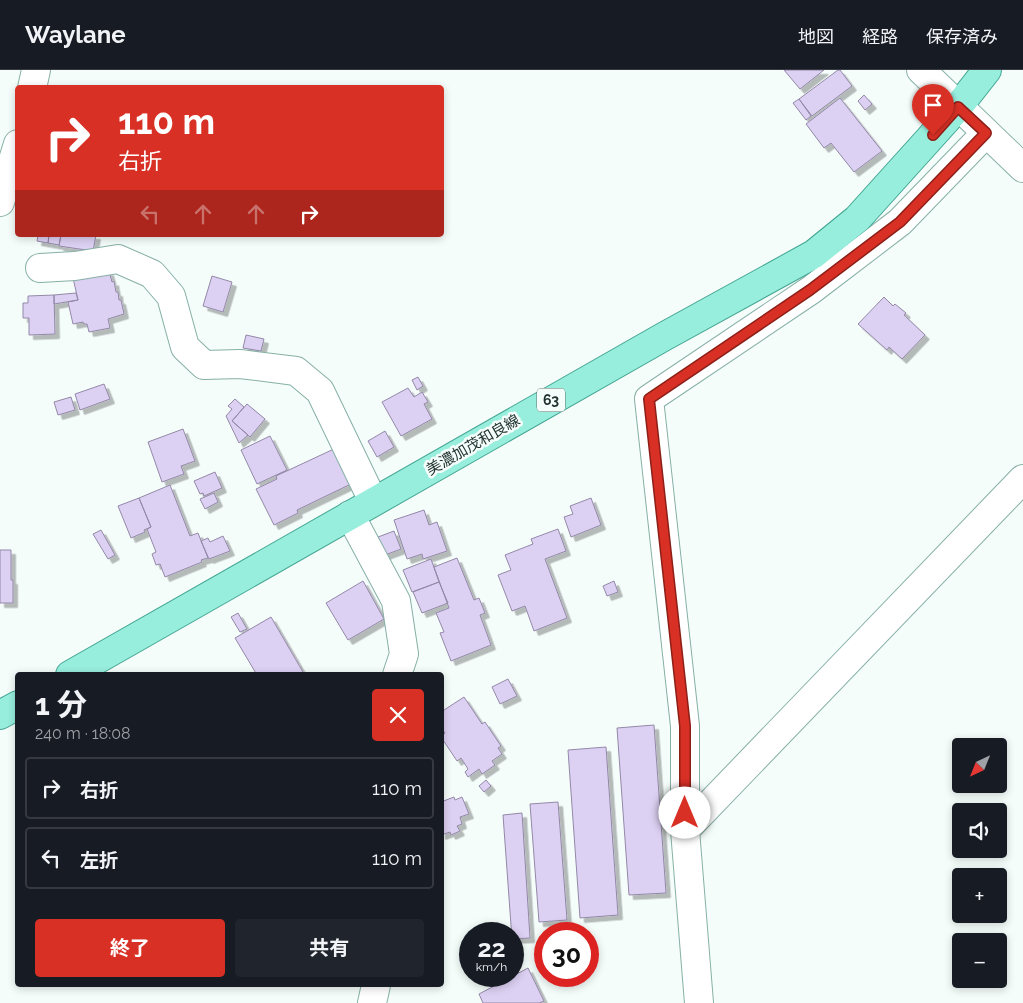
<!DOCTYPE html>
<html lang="ja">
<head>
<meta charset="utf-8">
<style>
	:root { --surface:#171b24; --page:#20242c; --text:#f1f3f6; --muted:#9ea1a6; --line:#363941; --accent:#d93025 }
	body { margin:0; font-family:Raleway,"Noto Sans JP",sans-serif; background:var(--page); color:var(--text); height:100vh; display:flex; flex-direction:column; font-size:19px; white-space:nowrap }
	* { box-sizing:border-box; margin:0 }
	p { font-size:16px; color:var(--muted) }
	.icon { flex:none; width:28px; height:28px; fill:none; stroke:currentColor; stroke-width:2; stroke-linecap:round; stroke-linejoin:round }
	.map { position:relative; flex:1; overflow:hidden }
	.panel { position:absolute; left:15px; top:602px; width:429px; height:315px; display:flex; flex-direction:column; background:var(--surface); border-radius:5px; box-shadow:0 2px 8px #0003 }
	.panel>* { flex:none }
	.hud { position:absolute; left:15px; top:15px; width:429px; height:152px; border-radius:5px; box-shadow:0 2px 8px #0003; background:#d93025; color:#fff; overflow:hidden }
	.needle { width:32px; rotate:223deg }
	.tools { position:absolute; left:952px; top:668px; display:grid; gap:10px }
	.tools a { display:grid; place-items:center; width:55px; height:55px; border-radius:5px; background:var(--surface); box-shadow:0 2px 8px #0003; font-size:25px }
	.speed { position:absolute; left:459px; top:852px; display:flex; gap:10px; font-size:25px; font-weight:700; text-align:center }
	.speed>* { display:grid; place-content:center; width:65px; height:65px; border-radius:50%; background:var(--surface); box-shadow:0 2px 8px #0003; line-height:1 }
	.speed small { font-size:12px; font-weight:400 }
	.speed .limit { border:8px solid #d22; background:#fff; color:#111 }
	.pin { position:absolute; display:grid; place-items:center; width:42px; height:42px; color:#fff; margin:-51px -21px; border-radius:50% 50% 50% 0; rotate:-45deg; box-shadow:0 0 5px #0007 }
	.pin .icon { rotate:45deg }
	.me { position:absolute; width:55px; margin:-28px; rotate:0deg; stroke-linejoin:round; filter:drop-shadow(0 0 4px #0008) }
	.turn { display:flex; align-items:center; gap:18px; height:105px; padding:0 20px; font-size:22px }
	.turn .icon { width:65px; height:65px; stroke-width:2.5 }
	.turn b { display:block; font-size:35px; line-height:42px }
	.lanes { display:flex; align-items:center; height:48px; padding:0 20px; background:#0003; justify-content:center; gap:25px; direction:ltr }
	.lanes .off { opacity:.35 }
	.round { display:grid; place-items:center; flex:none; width:52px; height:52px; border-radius:5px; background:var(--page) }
	.headline { display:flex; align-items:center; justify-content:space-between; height:85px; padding:0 20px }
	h1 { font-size:30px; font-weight:700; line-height:38px }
	.button { display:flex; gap:10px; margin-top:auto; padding:10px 20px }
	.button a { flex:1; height:58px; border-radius:5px; background:var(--accent); color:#fff; font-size:20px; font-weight:700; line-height:58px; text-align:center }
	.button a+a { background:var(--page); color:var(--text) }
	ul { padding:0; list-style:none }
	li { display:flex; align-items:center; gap:15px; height:62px; margin:0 10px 8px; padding:0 10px; border:2px solid var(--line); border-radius:5px }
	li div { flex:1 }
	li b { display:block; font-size:19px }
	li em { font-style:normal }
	header { display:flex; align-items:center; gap:30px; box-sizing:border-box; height:70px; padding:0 25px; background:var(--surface); border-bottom:1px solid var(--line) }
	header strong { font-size:24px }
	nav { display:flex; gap:28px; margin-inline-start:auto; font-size:18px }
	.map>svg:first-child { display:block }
	.building { fill:#ddd1f3; stroke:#9388a7; filter:url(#shadow) }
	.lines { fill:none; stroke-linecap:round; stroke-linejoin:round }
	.minor-casing { stroke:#86b0a6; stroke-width:30 }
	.major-casing { stroke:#42a491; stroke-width:30 }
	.minor { stroke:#fff; stroke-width:28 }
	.major { stroke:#98eedd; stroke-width:28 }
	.route-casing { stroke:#8d1f18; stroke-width:12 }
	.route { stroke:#d93025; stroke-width:9 }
	.labels { text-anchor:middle; stroke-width:5; stroke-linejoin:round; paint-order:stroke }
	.shield { fill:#f5fdfb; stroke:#616f6c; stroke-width:1 }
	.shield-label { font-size:14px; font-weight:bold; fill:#21322e }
	.street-label { font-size:15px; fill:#21322e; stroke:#f5fdfb }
</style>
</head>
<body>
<header>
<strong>Waylane</strong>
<nav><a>地図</a><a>経路</a><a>保存済み</a></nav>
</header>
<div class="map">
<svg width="1023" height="933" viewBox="0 0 1023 933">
	<defs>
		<filter id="shadow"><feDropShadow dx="4.5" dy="4.5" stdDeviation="0" flood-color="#0004"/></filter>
	</defs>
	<rect width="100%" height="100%" fill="#f5fdfb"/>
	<path class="building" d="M784,0H824L800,19Z
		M838,0H840L852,16L812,46L799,29Z
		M864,25L872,34L865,40L858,31Z
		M840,28L882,81L854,102L831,73L824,78L806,54Z
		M799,29L811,46L806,50L793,33Z
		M38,165H49L48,173L37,171Z
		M49,165H61L59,175L48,173Z
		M61,165H96L93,181L59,176Z
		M109,201L112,212L114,211L116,222H118L119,230H121L124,244L108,249L110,258L89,262L87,254H84L83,252L73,254L68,232L78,230L73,208Z
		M212,206L232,212L223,242L203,236Z
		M76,223L78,230L54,234V225Z
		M54,225L55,264L29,265V248H23V233H28V226Z
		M884,227L893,236L895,234L906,243L904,245L925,265L902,289L889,277L887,280L858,254Z
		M246,265L264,269L261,281L243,278Z
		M418,307L423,316L417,320L412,310Z
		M104,314L110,329L80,340L75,324Z
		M408,318L414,327L422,322L428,332L424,334L432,349L401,366L382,332Z
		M71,327L75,340L58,345L54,332Z
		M235,329L244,337L232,351L248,365L239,373L226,346L232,339L228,336Z
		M247,334L265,349L250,367L232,351Z
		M183,359L195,391L181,396L184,404L162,412L148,372Z
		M385,361L394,377L377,387L368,371Z
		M270,366L287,400L257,414L241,380Z
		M336,378L353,413L297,440L298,443L274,455L256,419L277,409L276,406Z
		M215,402L222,418L204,426L203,423L200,424L194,411Z
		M170,415L190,466L198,463L208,488L201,490L202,492L165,507L160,494L156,495L152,484L156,482L147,459L151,457L139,428Z
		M214,423L218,432L205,439L200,429Z
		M139,428L151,457L144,460L145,462L131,468L118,436Z
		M591,428L601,455L571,467L564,447L573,444L570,436Z
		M424,440L429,455L437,452L447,481L423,489L422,484L407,489L394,450Z
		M558,459L566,481L545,489L567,548L534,561L525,536L512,541L498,505L511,500L505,485L533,474L531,469Z
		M101,460L115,485L108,489L93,464Z
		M394,461L401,479L385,485L378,467Z
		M223,466L230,481L209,489L201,471L208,468L210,472Z
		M0,480H11V510H13V533H0Z
		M457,488L474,530L479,528L485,543L480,545L491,575L451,591L440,563L444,562L436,543L449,538L434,497Z
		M431,489L439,512L412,522L403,500Z
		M363,511L384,549L348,570L326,533Z
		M614,511L618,522L607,526L603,516Z
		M439,512L448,533L422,543L413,522Z
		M238,543L247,559L240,562L231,547Z
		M271,547L303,602L298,605H257L235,568Z
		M508,609L517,626L500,634L492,617Z
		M464,627L482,654L485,652L501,676L498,678L502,684L492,691L495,695L482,704L479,699L468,707L465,702L468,699L461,688L457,691L441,667L445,663L441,657V642Z
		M654,655L666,823L629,825L617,658Z
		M606,677L618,845L580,848L568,680Z
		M486,710L491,716L484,722L479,716Z
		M454,727L455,730L462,727L469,744L460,747L462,754L457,756L460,761L451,765L450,762L441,765V732Z
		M558,732L567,850L539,852L530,734Z
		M522,743L530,868L512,869L503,745Z
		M528,898L544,931L539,933H483L479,924Z"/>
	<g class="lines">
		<g class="minor-casing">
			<path id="minor" d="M921,0L1023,98
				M32,18L36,0
				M0,132L18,74
				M40,198L75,196L118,189L152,204L171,226L185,277L204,295L240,294L296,301L320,321L373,431
				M350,445L396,531L404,584L397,605
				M685,760L1023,409
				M372,933L376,915
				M699,933L685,760V656L649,329L811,220L900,152L986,63"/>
		</g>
		<g class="major-casing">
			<path id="major" d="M70,605L665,266L814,184L857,149L958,37L987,0
				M0,645L18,635"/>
		</g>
		<use href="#minor" class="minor"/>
		<use href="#major" class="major"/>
	</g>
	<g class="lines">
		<g class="route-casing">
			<path id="route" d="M685,743V656L649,329L810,220L900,152L986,63L958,37L933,65"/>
		</g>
		<use href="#route" class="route"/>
	</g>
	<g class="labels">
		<rect class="shield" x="537" y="318.5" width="28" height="23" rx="4"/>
		<g class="shield-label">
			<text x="551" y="335">63</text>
		</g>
		<g class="street-label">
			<text transform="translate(473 375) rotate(-30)" y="5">美濃加茂和良線</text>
		</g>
	</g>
</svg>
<div class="tools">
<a><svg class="needle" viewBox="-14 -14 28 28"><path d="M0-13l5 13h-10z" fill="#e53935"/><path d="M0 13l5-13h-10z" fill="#9ea1a6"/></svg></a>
<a><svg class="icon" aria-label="sound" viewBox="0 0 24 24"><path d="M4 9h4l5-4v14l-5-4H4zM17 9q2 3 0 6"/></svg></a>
<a>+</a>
<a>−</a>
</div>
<div class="speed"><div>22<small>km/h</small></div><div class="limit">30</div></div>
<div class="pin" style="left:933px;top:65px;background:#d93025"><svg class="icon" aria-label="arrive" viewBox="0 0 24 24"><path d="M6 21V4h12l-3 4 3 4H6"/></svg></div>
<svg class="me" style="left:685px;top:743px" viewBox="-20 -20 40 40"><circle r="19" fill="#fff"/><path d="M0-13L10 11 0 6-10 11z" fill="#d93025"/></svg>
<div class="hud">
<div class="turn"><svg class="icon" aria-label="right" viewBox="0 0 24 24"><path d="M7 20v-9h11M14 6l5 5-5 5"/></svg><div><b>110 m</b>右折</div></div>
<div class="lanes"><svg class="icon off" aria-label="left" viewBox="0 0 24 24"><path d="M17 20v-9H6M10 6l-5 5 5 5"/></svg><svg class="icon off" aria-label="ahead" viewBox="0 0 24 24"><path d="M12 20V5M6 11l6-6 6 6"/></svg><svg class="icon off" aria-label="ahead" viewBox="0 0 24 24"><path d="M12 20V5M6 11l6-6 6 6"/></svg><svg class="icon" aria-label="right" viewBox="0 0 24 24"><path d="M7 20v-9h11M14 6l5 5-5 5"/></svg></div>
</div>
<section class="panel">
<div class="headline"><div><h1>1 分</h1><p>240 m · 18:08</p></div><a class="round" style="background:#d93025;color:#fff"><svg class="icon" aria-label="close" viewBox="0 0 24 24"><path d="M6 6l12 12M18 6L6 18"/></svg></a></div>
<ul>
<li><svg class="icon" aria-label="right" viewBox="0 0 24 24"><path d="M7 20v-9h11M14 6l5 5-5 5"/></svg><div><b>右折</b></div><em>110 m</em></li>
<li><svg class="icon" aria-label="left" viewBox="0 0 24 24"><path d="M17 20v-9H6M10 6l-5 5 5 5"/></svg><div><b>左折</b></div><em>110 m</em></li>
</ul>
<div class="button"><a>終了</a><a>共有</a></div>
</section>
</div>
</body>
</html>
